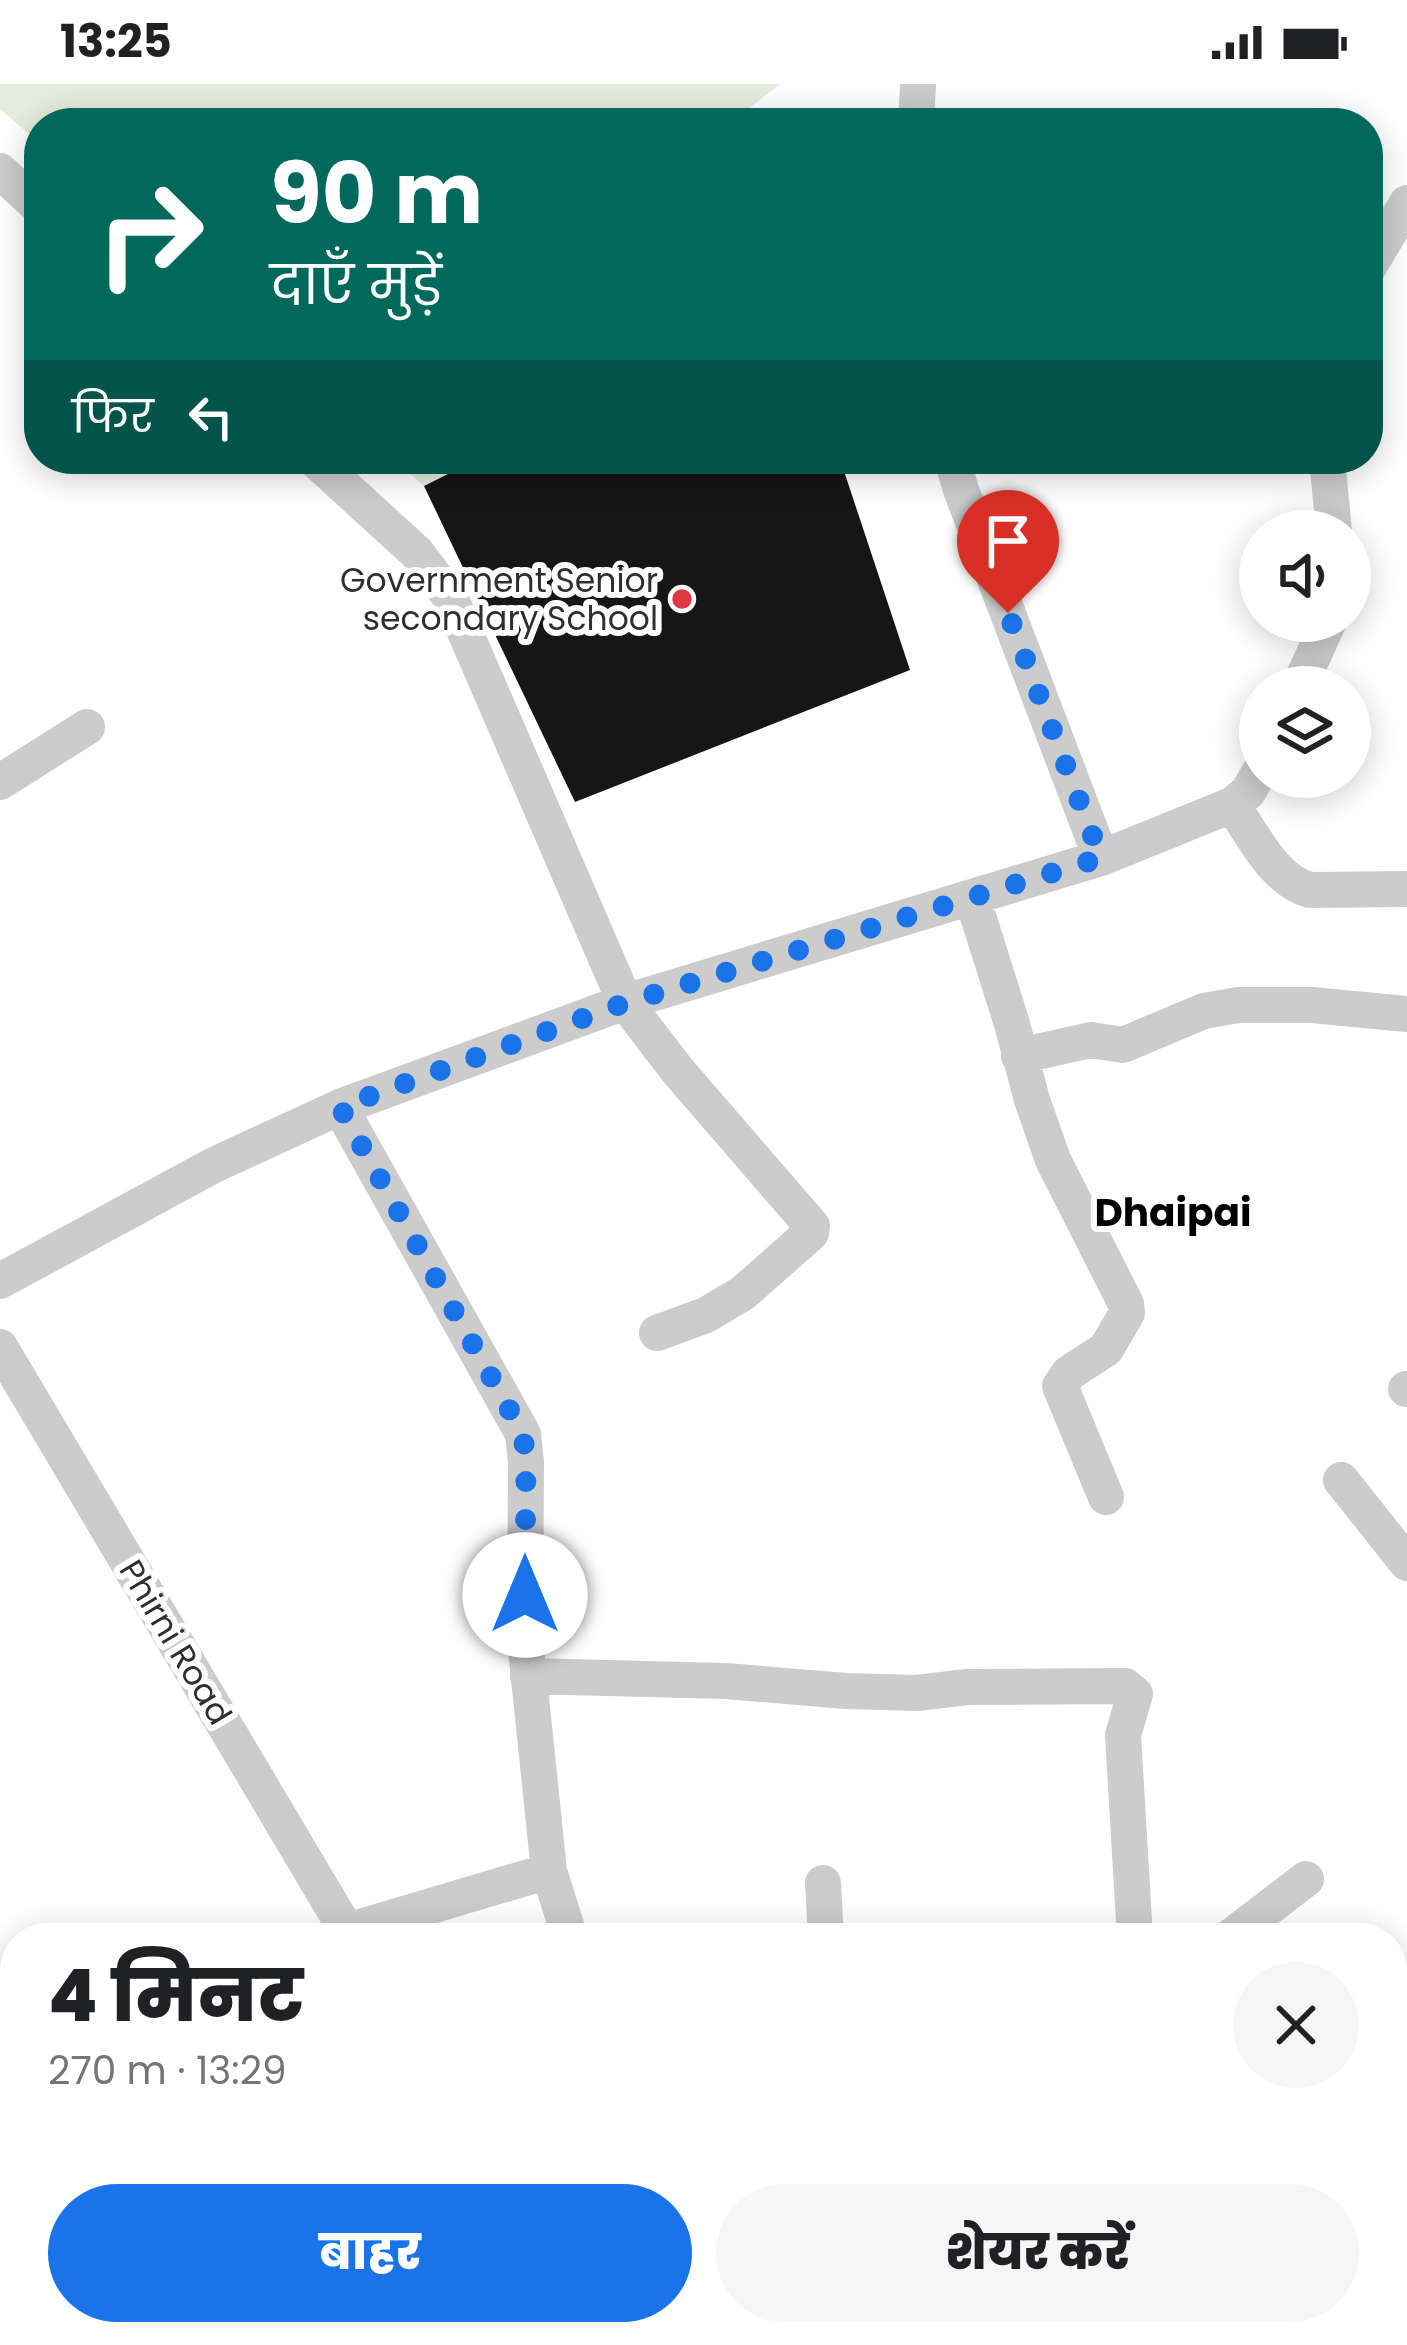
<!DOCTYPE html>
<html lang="hi">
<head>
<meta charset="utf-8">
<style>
	:root { --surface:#fff; --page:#f6f6f6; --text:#202124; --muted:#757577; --accent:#1a73e8 }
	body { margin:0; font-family:Poppins,"Noto Sans Devanagari",sans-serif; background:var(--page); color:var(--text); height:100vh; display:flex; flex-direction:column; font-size:45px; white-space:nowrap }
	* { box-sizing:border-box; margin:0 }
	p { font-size:39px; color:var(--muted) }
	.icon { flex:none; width:66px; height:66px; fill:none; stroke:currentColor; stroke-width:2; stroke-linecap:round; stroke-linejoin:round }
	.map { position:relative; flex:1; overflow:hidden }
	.drawer { position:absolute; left:0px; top:1839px; width:1407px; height:423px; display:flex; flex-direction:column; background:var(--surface); border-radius:48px 48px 0 0; box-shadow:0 6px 30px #0003 }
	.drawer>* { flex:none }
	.guide { position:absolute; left:24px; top:24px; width:1359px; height:366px; border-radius:48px; box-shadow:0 6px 30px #0003; background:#00695c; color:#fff; overflow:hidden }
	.controls { position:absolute; left:1239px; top:426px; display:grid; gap:24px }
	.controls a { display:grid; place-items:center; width:132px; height:132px; border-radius:50%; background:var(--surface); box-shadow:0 6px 30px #0003; font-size:60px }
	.pin { position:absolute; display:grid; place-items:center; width:102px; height:102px; color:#fff; margin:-123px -51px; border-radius:50% 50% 50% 0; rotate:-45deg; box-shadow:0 0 12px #0007 }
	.pin .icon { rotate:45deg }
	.me { position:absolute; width:132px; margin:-66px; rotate:0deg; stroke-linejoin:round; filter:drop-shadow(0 0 9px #0008) }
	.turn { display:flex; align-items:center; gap:42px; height:252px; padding:0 48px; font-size:54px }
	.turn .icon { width:156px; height:156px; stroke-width:2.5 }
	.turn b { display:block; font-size:84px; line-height:102px }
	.then { display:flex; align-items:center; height:114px; padding:0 48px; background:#0003; gap:24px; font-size:45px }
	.round { display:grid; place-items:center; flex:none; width:126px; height:126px; border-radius:63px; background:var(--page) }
	.headline { display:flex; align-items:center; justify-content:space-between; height:204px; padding:0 48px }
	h1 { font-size:72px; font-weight:800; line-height:90px }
	.action { display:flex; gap:24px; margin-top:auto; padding:24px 48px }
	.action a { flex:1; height:138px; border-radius:72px; background:var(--accent); color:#fff; font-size:48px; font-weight:800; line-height:138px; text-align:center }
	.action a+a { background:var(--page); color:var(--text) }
	.status { display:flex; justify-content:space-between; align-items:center; height:84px; padding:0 60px; background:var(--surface); direction:ltr }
	.status svg { height:33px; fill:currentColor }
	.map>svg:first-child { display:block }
	.green { fill:#e5ecdd }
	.building { fill:#161616 }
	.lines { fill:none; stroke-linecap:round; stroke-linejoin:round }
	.street { stroke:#ccc; stroke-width:36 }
	.route { stroke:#1a73e8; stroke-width:21; stroke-dasharray:0 37.8 }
	.poi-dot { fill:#df3841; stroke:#fff; stroke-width:4.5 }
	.labels { text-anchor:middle; stroke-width:12; stroke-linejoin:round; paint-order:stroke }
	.poi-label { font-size:33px; fill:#2f2f2f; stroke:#fff; text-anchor:end }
	.street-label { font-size:33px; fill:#2f2f2f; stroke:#fff }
	.quarter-label { font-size:39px; font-weight:bold; fill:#000; stroke:#fff }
</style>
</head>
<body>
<div class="status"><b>13:25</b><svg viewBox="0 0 49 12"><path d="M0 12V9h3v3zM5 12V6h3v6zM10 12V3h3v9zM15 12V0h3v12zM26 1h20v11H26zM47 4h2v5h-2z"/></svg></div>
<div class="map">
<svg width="1407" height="2261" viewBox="0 0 1407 2261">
	<rect width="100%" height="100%" fill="#fff"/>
	<path class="green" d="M0,0H780L730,39H39V59L0,25Z
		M394,375H478L424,402Z"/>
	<path class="building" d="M478,375H840L910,586L575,718L424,402Z"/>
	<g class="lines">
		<path class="street" d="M916,39L918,0
			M0,87L39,123
			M1368,184L1407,119
			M314,375L417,469L450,513L625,918L678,987L812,1142L811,1149L743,1209L706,1231L657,1249
			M952,375L961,406L1101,774
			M1327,375L1334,447
			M1299,603L1329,537
			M0,698L87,643
			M1232,721C1253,750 1273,796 1310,806L1407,805
			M972,813L1012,940L1032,1016L1053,1076L1126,1220L1127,1229L1106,1265L1069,1289L1060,1302L1106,1413
			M1019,972L1091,956L1123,961L1204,927L1238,921H1312L1407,930
			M340,1023L523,1350L526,1378L525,1556L549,1787L347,1847
			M0,1197L214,1081L340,1023L625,918L1101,774L1232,721L1248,708L1260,687
			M0,1263L351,1854
			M1406,1305H1407
			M1341,1396L1407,1479
			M528,1592L726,1597L846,1607L916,1609L968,1603L1125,1602L1135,1610L1123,1651L1135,1854
			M549,1787L570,1854
			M823,1799L826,1854
			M1229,1854L1306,1795
			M1392,1962L1407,1952
			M0,2111L15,2133
			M0,2169L15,2163
			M88,2247L97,2261
			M602,2247L612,2261
			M1334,2247L1340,2261"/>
	</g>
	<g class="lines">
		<path class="route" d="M525,1511L526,1378L523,1350L340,1023L625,919L1101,774L1008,529"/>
	</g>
	<circle class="poi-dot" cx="682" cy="515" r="12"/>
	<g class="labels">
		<g class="poi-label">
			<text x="658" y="508">Government Senior<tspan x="658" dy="38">secondary School</tspan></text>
		</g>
		<g class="street-label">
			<text transform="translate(176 1558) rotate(59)" y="12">Phirni Road</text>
		</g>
		<g class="quarter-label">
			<text x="1173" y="1142">Dhaipai</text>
		</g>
	</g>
</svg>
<div class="controls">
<a><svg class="icon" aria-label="sound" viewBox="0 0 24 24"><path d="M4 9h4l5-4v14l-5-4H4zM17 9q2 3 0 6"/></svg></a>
<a><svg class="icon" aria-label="layers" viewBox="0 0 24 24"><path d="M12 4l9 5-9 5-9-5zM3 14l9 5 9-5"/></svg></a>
</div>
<div class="pin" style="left:1008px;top:529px;background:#d93025"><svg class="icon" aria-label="arrive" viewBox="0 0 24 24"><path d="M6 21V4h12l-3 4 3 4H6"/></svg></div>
<svg class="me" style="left:525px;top:1511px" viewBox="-20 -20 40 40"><circle r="19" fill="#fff"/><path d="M0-13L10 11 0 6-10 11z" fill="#1a73e8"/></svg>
<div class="guide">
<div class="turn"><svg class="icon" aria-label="right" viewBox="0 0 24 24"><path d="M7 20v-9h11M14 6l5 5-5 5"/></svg><div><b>90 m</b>दाएँ मुड़ें</div></div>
<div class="then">फिर<svg class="icon" aria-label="left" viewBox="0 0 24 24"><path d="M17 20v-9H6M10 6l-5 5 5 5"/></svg></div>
</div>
<section class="drawer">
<div class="headline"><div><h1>4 मिनट</h1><p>270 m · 13:29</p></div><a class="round"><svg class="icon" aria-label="close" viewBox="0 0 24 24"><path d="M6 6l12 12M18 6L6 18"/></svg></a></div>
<div class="action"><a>बाहर</a><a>शेयर करें</a></div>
</section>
</div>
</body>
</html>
